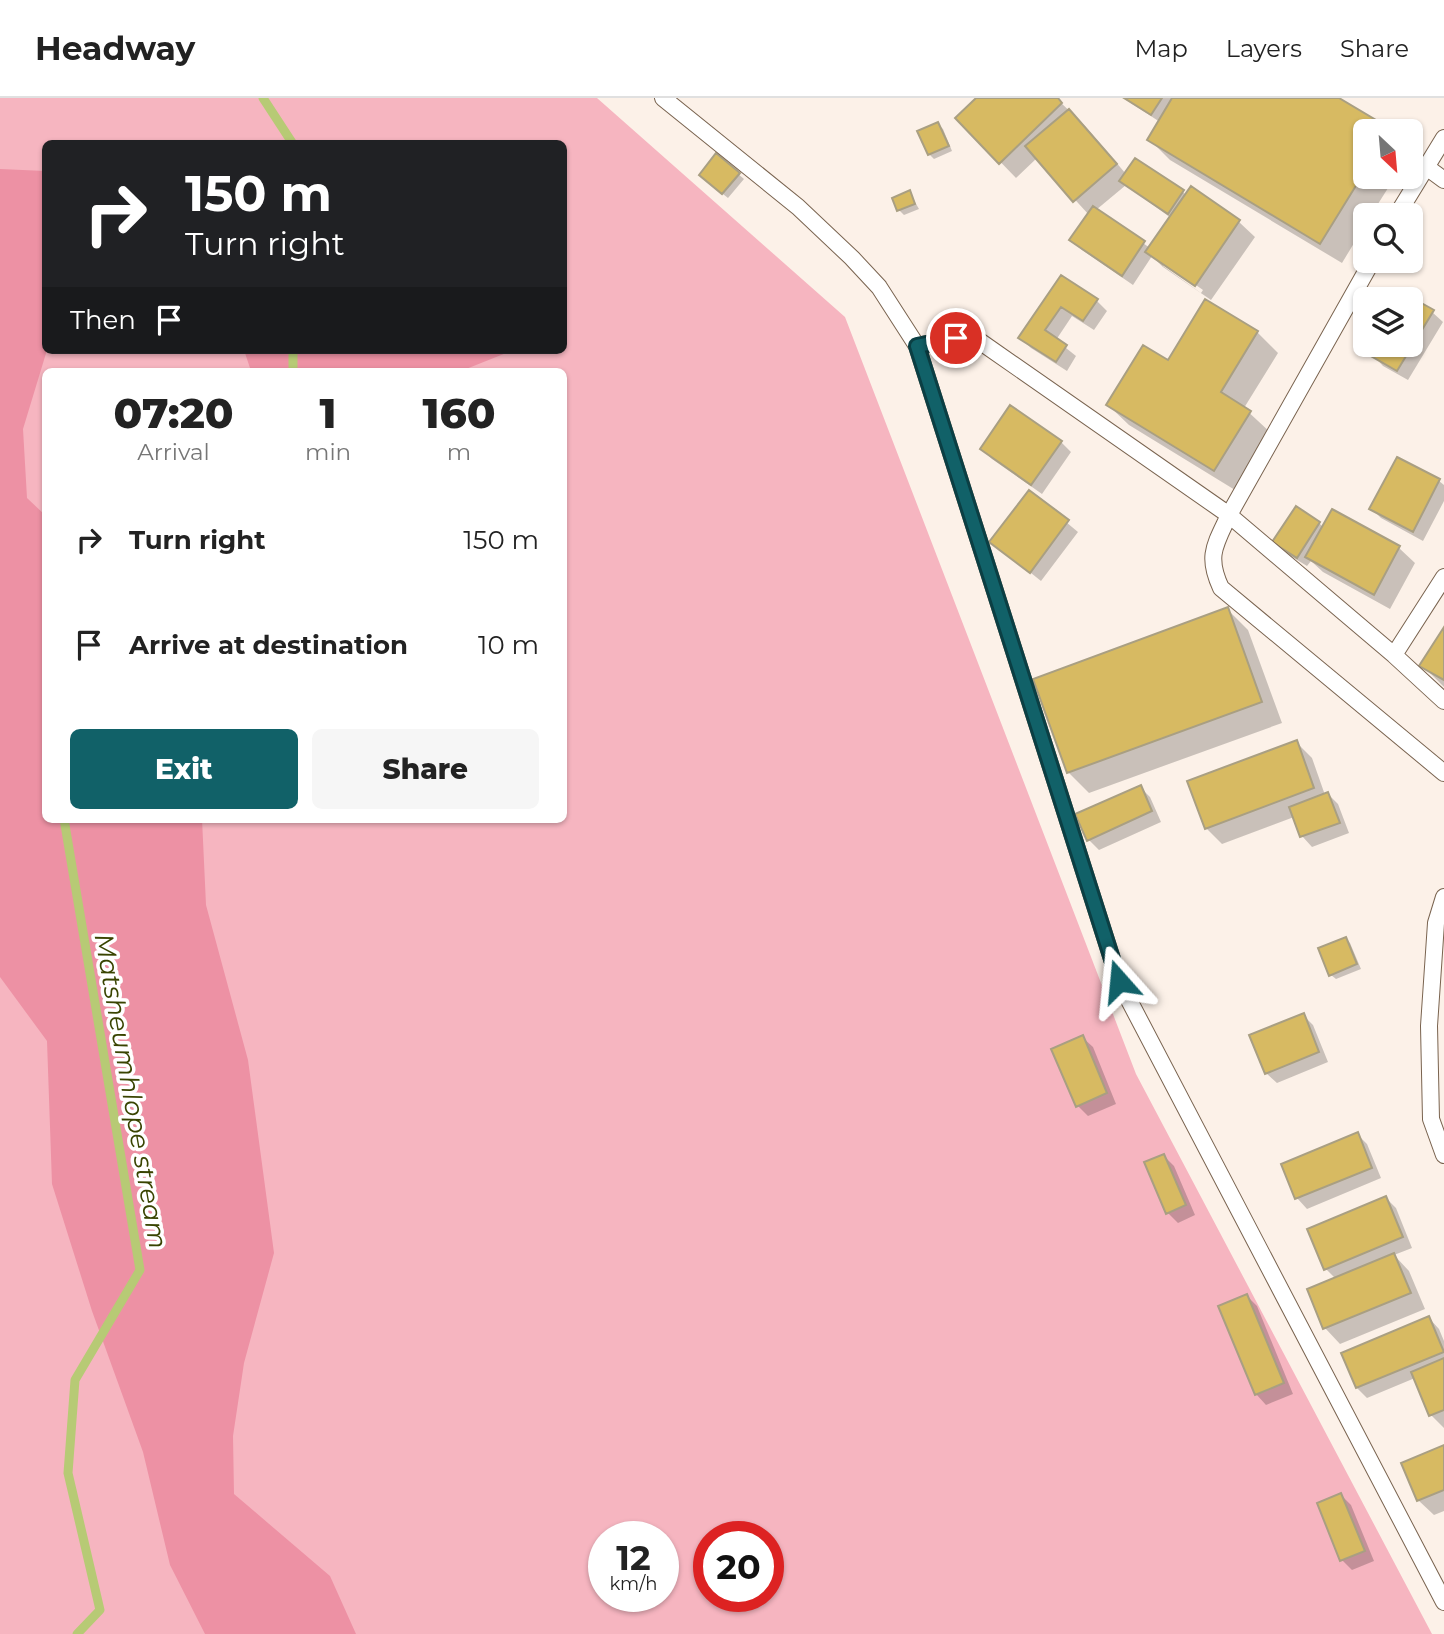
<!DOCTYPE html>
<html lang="en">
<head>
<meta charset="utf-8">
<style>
	:root { --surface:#fff; --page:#f6f6f6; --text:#222; --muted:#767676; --line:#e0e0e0; --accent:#116168 }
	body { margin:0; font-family:Montserrat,sans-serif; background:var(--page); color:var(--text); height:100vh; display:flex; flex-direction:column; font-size:26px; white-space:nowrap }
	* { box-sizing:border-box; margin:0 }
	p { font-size:23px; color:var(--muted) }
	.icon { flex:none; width:38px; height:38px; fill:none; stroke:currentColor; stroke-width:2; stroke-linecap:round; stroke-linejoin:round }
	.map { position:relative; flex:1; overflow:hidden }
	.sheet { position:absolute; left:42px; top:270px; width:525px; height:455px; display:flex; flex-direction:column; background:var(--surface); border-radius:10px; box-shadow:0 2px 5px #0004 }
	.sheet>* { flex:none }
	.hud { position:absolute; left:42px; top:42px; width:525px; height:214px; border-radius:10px; box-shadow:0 2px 5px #0004; background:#202124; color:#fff; overflow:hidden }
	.needle { width:46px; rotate:154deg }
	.fabs { position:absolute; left:1353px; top:21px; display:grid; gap:14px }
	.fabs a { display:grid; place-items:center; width:70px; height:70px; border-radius:10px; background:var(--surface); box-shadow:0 2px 5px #0004; font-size:35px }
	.speed { position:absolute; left:588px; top:1423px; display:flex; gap:14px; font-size:35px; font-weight:700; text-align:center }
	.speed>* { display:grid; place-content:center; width:91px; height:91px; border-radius:50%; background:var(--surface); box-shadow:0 2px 5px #0004; line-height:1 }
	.speed small { font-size:18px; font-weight:400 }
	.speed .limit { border:10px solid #d22; background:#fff; color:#111 }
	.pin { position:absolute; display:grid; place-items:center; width:60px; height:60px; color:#fff; margin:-30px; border:4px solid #fff; border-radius:50%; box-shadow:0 2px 7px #0007 }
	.me { position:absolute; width:77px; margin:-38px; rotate:342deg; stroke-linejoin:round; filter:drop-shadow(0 0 5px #0008) }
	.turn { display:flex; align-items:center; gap:24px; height:147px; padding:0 28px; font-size:32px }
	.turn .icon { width:91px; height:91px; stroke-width:2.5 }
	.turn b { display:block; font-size:49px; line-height:60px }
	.then { display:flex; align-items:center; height:66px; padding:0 28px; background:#0003; gap:14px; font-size:26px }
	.eta { display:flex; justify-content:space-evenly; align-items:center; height:119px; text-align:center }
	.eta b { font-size:42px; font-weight:800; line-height:49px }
	.action { display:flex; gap:14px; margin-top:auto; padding:14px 28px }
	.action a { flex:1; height:80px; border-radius:10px; background:var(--accent); color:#fff; font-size:28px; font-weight:800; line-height:80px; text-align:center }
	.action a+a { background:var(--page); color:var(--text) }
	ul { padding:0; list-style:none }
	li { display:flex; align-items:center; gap:21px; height:105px; padding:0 28px }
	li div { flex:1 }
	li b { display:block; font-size:26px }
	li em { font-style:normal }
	header { display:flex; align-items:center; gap:42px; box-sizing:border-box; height:98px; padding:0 35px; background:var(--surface); border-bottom:2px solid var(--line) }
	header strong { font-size:33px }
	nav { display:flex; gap:38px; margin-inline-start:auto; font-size:24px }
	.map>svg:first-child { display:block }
	.green { fill:#f6b5c0; fill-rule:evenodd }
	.forest { fill:#ed91a4 }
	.shadow { fill:#0003; fill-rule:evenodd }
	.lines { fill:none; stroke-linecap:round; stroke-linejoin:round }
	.stream { stroke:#b7ca75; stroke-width:9 }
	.building { fill:#d7ba62; stroke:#a99f82; stroke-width:2 }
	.lane-casing { stroke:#79634f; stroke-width:18 }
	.lane { stroke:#fff; stroke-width:16 }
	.route-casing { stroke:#0b3f44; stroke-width:18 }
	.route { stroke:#116168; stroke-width:12 }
	.labels { text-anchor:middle; stroke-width:7; stroke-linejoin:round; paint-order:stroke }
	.water-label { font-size:26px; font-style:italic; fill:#394401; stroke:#fff }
</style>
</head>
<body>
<header>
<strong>Headway</strong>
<nav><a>Map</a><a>Layers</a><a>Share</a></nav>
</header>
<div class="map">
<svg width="1444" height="1536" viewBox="0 0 1444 1536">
	<rect width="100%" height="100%" fill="#fcf1e8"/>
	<path class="green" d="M0,0H597L845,219L1136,976L1432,1536H0ZM46,46H564V252H46ZM46,273H564V721H46ZM604,1438H663V1498H604ZM709,1438H768V1498H709Z"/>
	<path class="forest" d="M0,71L45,73L47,252L23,331L27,400L45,417L46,721H202L206,807L248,962L274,1155L244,1265L233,1338L234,1396L330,1478L356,1536H205L170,1467L143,1354L92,1213L52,1086L47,943L0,879Z
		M244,252H510L511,253L461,273H251Z"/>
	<path class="shadow" d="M979,0H1056L1085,28L1126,76L1183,94L1187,98L1192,91L1239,124L1255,139L1211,202L1163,169L1152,158L1133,187L1082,152L1072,142L1089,117L1037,60L1016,80L958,20ZM1126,87L1171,120L1150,150L1096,112ZM1163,164L1203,192L1201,195L1163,168Z
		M1123,0H1336L1390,33H1365V79H1395L1371,117H1365V127L1342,165L1170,62L1149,41L1160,24Z
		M938,26L943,31L952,53L934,61L929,56Z
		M717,58L744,81L728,100L705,82Z
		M909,94L919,111L904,117L899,112Z
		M1061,179L1097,203L1107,213L1094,232L1072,218L1056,242L1076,258L1067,273L1031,250L1020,239Z
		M1408,199L1432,214L1443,224L1408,282L1383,268L1373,257L1379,247H1410V201H1406Z
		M1257,234L1278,255L1244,310L1271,335L1235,392L1129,327L1108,307L1168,264Z
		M1061,344L1071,354L1042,396L992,361L982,351Z
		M1397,361L1439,383L1444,387V403L1423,443L1381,420L1371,410Z
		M1030,394L1078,434L1041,483L992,444Z
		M1333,413L1399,450L1415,465L1390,511L1323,474L1311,463L1307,468L1284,454L1274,444L1319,425L1324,430Z
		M1228,512L1248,532L1282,625L1089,695L1068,674Z
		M1444,533V589L1422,567Z
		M1296,644L1312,660L1325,697L1328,696L1338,706L1349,735L1312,749L1302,738L1294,719L1222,746L1206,730Z
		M1140,689L1150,699L1161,724L1099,752L1089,742Z
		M1345,841L1350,845L1361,871L1336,881L1331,877Z
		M1303,917L1313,927L1328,964L1277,985L1266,975Z
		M1082,939L1093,949L1116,1006L1088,1018L1078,1008Z
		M1357,1036L1367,1046L1381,1080L1307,1111L1297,1100L1283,1066Z
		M1164,1058L1174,1068L1195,1117L1178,1125L1168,1115Z
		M1386,1100L1396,1110L1412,1150L1394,1157L1409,1173L1425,1211L1340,1246L1325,1230L1336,1181L1326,1171Z
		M1247,1198L1257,1208L1293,1296L1266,1307L1256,1296Z
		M1429,1220L1439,1231L1444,1243V1330L1431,1317L1415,1280L1367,1300L1357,1290Z
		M1444,1349V1413L1434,1417L1418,1402Z
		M1341,1397L1351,1407L1374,1463L1352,1472L1342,1462Z"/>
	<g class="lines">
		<path class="stream" d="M263,0L293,46
			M293,252V273
			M64,721L140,1172L75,1282L68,1375L100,1512L77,1536"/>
	</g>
	<path class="building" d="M976,0H1058L1062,5L999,66L955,20Z
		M1124,0H1162L1151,17Z
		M1172,0H1339L1391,31L1389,33H1365V73L1320,146L1147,42Z
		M1069,11L1117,66L1073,104L1025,48Z
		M938,24L949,48L928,57L917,33Z
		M716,55L740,75L722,96L699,77Z
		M1135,60L1184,92L1168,116L1119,83Z
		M1191,88L1240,122L1195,188L1145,154Z
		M910,92L915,106L897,113L892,100Z
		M1093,108L1145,143L1122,178L1069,142Z
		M1061,177L1098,201L1083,223L1061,209L1045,232L1067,247L1056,264L1018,240Z
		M1407,197L1434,212L1397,273L1371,258L1377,247H1410V201H1404Z
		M1205,201L1258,233L1221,294L1251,313L1214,373L1106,307L1143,247L1168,262Z
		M1010,307L1062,343L1031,387L980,351Z
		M1397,359L1440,381L1413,434L1369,411Z
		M1029,392L1069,422L1030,475L989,444Z
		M1296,408L1320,424L1297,460L1272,444Z
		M1332,411L1400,448L1374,497L1305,459Z
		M1228,509L1262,604L1067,675L1033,581Z
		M1444,529V582L1419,568Z
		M1297,642L1314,690L1205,731L1187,683Z
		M1141,687L1152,713L1087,743L1075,716Z
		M1328,694L1340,725L1300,739L1289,709Z
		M1346,839L1357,866L1329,878L1318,850Z
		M1304,915L1319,954L1265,976L1249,937Z
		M1083,937L1107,995L1076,1009L1051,951Z
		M1358,1034L1372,1070L1295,1101L1281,1066Z
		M1164,1056L1186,1107L1166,1116L1144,1064Z
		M1386,1098L1403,1139L1324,1172L1307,1131Z
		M1394,1155L1411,1195L1323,1231L1307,1191Z
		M1247,1196L1284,1285L1255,1297L1218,1208Z
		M1429,1218L1444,1254L1356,1290L1341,1255Z
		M1444,1260V1312L1429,1318L1411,1274Z
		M1444,1347V1392L1417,1403L1401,1365Z
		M1341,1395L1365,1453L1340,1463L1317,1405Z"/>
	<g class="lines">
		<g class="lane-casing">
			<path id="lane" d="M663,0L798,109L852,160L879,189L917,248L1119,883L1444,1504
				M1425,68L1444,82
				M1397,117L1444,40
				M1372,163L1229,417C1215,447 1206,458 1221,490L1444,675
				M917,248L956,240L978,242L1229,417L1394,557L1444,603
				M1394,557L1444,479
				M1444,799L1436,825L1429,928L1431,1021L1444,1057"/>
		</g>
		<use href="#lane" class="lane"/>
	</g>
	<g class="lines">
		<g class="route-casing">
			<path id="route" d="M956,240L917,248L1119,883"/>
		</g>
		<use href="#route" class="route"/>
	</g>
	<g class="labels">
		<g class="water-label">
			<text transform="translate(131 993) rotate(80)" y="9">Matsheumhlope stream</text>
		</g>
	</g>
</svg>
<div class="fabs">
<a><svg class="needle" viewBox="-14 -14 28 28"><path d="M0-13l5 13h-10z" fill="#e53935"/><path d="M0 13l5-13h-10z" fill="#767676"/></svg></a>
<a><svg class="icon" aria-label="search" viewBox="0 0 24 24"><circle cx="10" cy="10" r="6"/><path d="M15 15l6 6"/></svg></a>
<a><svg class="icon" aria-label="layers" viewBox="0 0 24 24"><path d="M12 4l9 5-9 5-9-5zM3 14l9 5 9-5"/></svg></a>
</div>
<div class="speed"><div>12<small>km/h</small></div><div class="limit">20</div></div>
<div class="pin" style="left:956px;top:240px;background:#d93025"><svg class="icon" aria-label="arrive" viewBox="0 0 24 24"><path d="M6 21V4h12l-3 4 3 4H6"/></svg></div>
<svg class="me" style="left:1119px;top:883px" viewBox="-20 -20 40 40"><path d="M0-17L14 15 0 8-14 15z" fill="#116168" stroke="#fff" stroke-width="4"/></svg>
<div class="hud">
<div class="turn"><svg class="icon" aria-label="right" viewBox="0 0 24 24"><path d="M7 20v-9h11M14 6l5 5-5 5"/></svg><div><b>150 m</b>Turn right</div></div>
<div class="then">Then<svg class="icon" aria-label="arrive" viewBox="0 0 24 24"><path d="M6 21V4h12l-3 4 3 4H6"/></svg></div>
</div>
<section class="sheet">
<div class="eta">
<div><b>07:20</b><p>Arrival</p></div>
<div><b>1</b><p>min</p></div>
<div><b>160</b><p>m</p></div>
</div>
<ul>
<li><svg class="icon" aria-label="right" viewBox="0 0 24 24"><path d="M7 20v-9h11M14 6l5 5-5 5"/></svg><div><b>Turn right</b></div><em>150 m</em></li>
<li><svg class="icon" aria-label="arrive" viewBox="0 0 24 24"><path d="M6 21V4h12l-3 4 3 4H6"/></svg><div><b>Arrive at destination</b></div><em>10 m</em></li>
</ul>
<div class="action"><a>Exit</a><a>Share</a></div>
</section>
</div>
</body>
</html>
